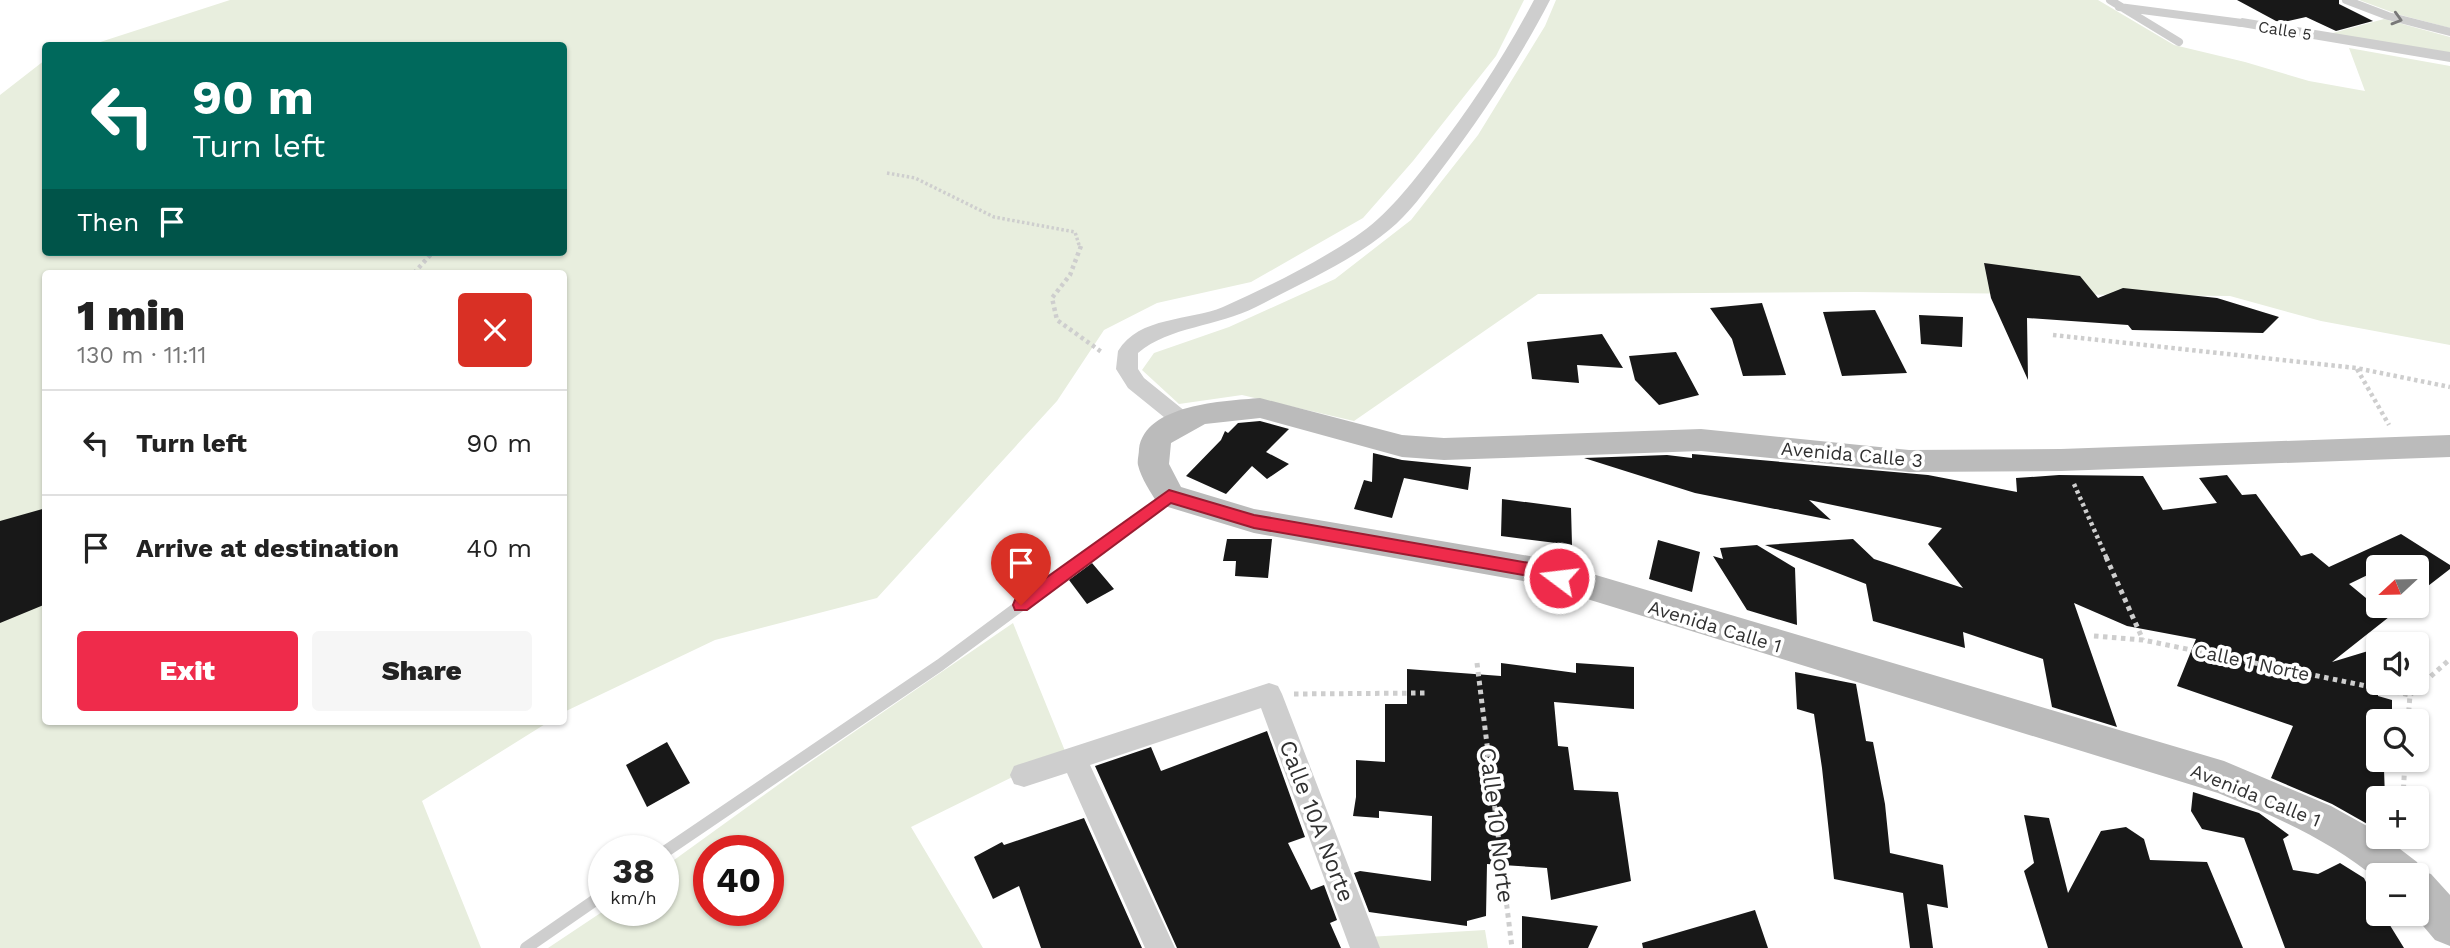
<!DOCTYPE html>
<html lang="en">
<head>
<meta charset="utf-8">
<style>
	:root { --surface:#fff; --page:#f6f6f6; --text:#222; --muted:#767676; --line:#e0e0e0; --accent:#ef2b4b }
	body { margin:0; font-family:"Work Sans",sans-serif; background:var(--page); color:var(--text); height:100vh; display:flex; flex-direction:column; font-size:26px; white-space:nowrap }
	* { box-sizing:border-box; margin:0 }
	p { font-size:23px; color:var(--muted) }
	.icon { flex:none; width:38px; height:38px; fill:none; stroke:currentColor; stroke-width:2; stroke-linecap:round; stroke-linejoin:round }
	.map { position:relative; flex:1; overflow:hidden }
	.details { position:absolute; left:42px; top:270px; width:525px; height:455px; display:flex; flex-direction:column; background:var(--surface); border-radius:7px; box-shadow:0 2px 5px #0004 }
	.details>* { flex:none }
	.hud { position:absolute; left:42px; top:42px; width:525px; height:214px; border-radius:7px; box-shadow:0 2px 5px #0004; background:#00695c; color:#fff; overflow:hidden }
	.needle { width:46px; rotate:248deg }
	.controls { position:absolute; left:2366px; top:555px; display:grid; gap:14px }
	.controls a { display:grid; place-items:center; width:63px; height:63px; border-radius:7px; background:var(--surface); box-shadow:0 2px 5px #0004; font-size:35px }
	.speed { position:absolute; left:588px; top:835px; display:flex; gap:14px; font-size:35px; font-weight:700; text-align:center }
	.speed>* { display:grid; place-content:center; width:91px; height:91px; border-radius:50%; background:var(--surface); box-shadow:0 2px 5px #0004; line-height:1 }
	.speed small { font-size:18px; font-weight:400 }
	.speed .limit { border:10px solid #d22; background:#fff; color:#111 }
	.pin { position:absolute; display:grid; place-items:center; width:60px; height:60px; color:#fff; margin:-72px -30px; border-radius:50% 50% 50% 0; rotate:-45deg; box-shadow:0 0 7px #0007 }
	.pin .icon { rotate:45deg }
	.me { position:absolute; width:77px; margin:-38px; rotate:285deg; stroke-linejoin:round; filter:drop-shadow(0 0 5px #0008) }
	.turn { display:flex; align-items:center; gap:24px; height:147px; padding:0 35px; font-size:32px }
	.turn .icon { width:91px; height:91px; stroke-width:2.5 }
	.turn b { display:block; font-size:49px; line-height:60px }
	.then { display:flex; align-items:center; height:66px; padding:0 35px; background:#0003; gap:14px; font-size:26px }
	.round { display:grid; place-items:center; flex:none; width:74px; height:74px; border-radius:7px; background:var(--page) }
	.headline { display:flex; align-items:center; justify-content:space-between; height:119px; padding:0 35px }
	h1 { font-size:42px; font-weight:800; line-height:52px }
	.button { display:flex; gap:14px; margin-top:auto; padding:14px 35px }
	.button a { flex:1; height:80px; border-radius:7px; background:var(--accent); color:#fff; font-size:28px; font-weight:800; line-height:80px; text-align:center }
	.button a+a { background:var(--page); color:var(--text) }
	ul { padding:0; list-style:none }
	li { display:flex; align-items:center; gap:21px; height:105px; padding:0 35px; border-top:2px solid var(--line) }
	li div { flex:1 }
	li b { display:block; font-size:26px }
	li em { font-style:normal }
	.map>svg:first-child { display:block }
	.green { fill:#e8eede; fill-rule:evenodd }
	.building { fill:#181818 }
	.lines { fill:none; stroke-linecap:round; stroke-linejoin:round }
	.path-far2 { stroke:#cecece; stroke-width:3.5; stroke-dasharray:2.5 2.5; stroke-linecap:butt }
	.path-far1 { stroke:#cecece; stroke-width:4.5; stroke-dasharray:3.5 3.5; stroke-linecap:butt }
	.path { stroke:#cecece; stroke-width:5; stroke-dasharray:4.5 4.5; stroke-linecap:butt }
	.lane-far2 { stroke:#cecece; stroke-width:8 }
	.lane-far1 { stroke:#cecece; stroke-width:10 }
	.lane { stroke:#cecece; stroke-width:12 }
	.street { fill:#cecece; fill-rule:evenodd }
	.secondary { fill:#bbb; fill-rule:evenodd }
	.oneway { stroke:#787878 }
	.route { fill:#ef2b4b; stroke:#9b1c31; stroke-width:2 }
	.labels { text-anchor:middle; stroke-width:7; stroke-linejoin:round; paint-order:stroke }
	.far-street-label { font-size:16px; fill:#313131; stroke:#fff }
	.street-label { font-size:19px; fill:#313131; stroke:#fff }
	.near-street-label { font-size:23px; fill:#313131; stroke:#fff }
</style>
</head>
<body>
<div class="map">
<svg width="2450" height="948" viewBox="0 0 2450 948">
	<rect width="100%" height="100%" fill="#fff"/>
	<path class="green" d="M230,0H1524L1496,56L1413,161L1363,218L1251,282L1157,303L1104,330L1057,401L877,598L715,640L564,712V273H46V721H550L422,801L481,948H0V95L45,60L46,252H564V46L91,45Z
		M1556,0H2098L2174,45L2245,62L2309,81L2365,91L2349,48L2450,66V345L2321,321L2230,296L1857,292L1538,294L1354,421L1242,395L1179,404L1142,370L1154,353L1229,327L1335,279L1411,220L1478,135L1545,26Z
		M2359,0H2450V28L2397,14Z
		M2384,19L2450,37V55L2329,34Z
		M1013,623L1065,751L911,827L983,948H548L605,910H663V868L800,769ZM709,850H768V910H709Z
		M1485,930L1488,948H1371L1368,937Z"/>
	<path class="building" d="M2237,0H2339V4L2373,21L2336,31L2306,17L2284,22L2276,21Z
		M1984,263L2080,276L2098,298L2123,288L2217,298L2279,317L2263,333L2132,330L2128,325L2027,318L2028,380L1991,298Z
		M1762,303L1786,375L1743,376L1732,339L1710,308Z
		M1875,310L1907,373L1842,376L1823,312Z
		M1919,315L1963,317L1962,347L1921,344Z
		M1602,334L1623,368L1577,365L1579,383L1532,379L1527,342Z
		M1676,352L1699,395L1659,405L1635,380L1629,356Z
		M1260,421L1289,429L1266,452L1289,464L1267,479L1252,466L1226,494L1186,476L1221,440L1225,431L1228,433L1238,423Z
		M1373,453L1402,460L1471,467L1468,490L1404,478L1392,518L1354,509L1364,480L1372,482Z
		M1692,454L1928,475L2017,492L2016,478L2059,475L2143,476L2163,510L2217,503L2199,478L2227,475L2242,495L2256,494L2301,556L2312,553L2329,567L2401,534L2450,565V569L2428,586L2417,579V567H2397L2392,564L2378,567V570L2349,584L2389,617L2332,662L2378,648V696L2392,700V721H2378V760H2391V772L2384,769L2385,798H2378V830L2332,804L2271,778L2293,726L2177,686L2196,639L2127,626L2074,603L2117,727L2052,707L2043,659L1963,632L1965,648L1873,621L1866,584L1765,545L1853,539L1874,559L1963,588L1928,544L1942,528L1809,500L1831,520L1695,493L1584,458L1667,455L1692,458Z
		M1502,499L1571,508L1572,545L1501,536Z
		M46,508V604L0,623V521Z
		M1227,539H1272L1268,578L1235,576L1236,561H1223Z
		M1658,540L1700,552L1692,592L1649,579Z
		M1757,545L1795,568L1797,625L1747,610L1713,556L1723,559L1720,548Z
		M1092,563L1114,589L1087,604L1069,580Z
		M1501,663L1576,673V663L1634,667V709L1554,702L1558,746L1568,747L1574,790L1618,792L1631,881L1551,900L1547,868L1487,864L1486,916L1467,921V926L1369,912L1354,873L1360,871L1431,881L1432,816L1379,811V818L1353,816L1356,797V760L1385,762V704H1407V669L1501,676Z
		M1795,672L1856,684L1866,741L1873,742L1885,804L1890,853L1943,865L1948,908L1927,904L1933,948H1910L1903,893L1834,879L1822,768L1814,714L1797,709Z
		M1267,731L1305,837L1288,843L1311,890L1324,885L1337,920L1330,923L1341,948H1177L1095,766L1151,747L1161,771Z
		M667,742L690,783L647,807L626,765Z
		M2193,792L2259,813L2289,835L2283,839L2293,870L2318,874L2340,863L2364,878L2378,906V914H2383L2404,948H2285L2244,838L2202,829L2191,811Z
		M2024,815L2049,818L2068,893L2101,831L2126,827L2144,839L2150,860L2207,862L2243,948H2048L2024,871L2034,863Z
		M1084,818L1142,948H1041L1019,886L993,899L974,857L1002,842L1004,845Z
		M1755,910L1768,948H1643L1642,943Z
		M1522,916L1598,926L1588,948H1522Z"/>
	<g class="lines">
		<path class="path-far2" d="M887,173L915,178L994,217L1075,232L1080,248"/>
		<path class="path-far1" d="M1081,246L1070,275L1052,298L1057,320L1103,353
			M414,273L433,252
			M2053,335L2356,368L2450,387
			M2357,369L2389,425
			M2074,484L2107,559"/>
		<path class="path" d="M2106,557L2143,640
			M2094,636L2143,640L2410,695
			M1477,663L1512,948
			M1294,694L1427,693
			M2408,721L2410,695L2450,659
			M2403,798L2405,760"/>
		<path class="lane-far2" d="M2110,0L2179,42
			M2346,0L2388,16L2450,32
			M2119,7L2242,23"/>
		<path class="lane-far1" d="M1084,559L1169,496"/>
		<path class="lane" d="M663,853L940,665L1086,557
			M526,948L604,894"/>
		<path class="street" d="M1534,0H1550C1519,60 1482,116 1441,170C1425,191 1409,214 1389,230C1349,263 1301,283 1256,307C1217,327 1170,326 1138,353V369L1144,378L1191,416L1194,421L1191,426L1183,429L1175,426L1128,388L1116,369L1118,351C1139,316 1190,321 1223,307C1268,287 1314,264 1355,237C1388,215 1409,186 1433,156C1471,107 1505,55 1534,0Z
			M2242,18L2450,52V62L2236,26L2234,23Z
			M1269,683L1278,686L1282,694L1380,948H1350L1261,708L1090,765L1175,948H1145L1067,773L1024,787L1014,784L1010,775L1014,766Z"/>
		<path class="secondary" d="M1260,398L1402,435L1444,438L1701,429L1909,450L2061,449L2450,435V457L2061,471L1909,472L1701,451L1444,460L1402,457L1260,418L1205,424L1171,443L1169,464L1181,487L1254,509L1535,557L2224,761L2331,806L2376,831L2378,836H2383L2417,862L2421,871L2431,874L2450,895V946L2435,940L2413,914H2417V875H2378V880C2331,841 2274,816 2218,793L1535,583L1254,533L1158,504C1151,493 1141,478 1138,465C1137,461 1139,454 1139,449C1145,404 1224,401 1260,398Z"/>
	</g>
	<defs><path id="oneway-chevron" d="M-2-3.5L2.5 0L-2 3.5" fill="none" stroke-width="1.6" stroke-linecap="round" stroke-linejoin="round" transform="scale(1.75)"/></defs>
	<use class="oneway" href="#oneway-chevron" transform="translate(2397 19) rotate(16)"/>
	<path class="route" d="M1169,490L1254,515L1535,564L1565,573L1568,578L1565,583L1559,585L1535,577L1254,528L1171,503L1027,610H1015L1013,605L1015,600Z"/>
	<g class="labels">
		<g class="far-street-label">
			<text transform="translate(2285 30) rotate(9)" y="6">Calle 5</text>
		</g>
		<g class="street-label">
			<text transform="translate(1852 454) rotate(5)" y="7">Avenida Calle 3</text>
			<text transform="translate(1715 626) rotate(17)" y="7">Avenida Calle 1</text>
			<text transform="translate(2252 662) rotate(12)" y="7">Calle 1 Norte</text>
			<text transform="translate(2256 795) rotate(22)" y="7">Avenida Calle 1</text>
		</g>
		<g class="near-street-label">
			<text transform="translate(1317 821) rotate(69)" y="8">Calle 10A Norte</text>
			<text transform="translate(1497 825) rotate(83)" y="8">Calle 10 Norte</text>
		</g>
	</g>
</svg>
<div class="controls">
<a><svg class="needle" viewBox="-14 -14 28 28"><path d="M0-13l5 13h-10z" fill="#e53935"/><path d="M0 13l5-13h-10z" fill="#767676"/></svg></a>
<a><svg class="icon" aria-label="sound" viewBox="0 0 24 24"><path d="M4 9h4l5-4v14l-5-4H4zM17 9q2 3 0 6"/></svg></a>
<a><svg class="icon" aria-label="search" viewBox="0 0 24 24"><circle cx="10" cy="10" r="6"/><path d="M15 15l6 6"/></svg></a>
<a>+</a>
<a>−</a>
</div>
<div class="speed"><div>38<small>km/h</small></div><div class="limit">40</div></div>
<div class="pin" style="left:1021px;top:605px;background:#d93025"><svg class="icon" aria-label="arrive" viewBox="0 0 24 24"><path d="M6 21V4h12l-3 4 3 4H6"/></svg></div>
<svg class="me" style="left:1559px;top:578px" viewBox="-20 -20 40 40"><circle r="17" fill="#ef2b4b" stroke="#fff" stroke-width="3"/><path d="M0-11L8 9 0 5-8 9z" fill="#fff"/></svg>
<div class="hud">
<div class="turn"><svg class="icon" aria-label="left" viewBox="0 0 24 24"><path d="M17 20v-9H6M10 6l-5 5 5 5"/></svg><div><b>90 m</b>Turn left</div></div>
<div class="then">Then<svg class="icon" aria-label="arrive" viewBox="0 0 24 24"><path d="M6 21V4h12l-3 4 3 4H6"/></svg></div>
</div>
<section class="details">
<div class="headline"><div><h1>1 min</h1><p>130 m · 11:11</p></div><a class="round" style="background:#d93025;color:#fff"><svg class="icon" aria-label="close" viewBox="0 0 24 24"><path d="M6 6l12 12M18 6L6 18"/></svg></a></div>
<ul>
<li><svg class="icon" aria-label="left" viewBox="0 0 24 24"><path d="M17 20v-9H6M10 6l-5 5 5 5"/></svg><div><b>Turn left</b></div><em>90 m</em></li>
<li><svg class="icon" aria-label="arrive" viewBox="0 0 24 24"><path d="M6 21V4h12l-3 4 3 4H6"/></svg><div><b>Arrive at destination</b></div><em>40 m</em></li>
</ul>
<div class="button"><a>Exit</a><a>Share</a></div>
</section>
</div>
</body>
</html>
